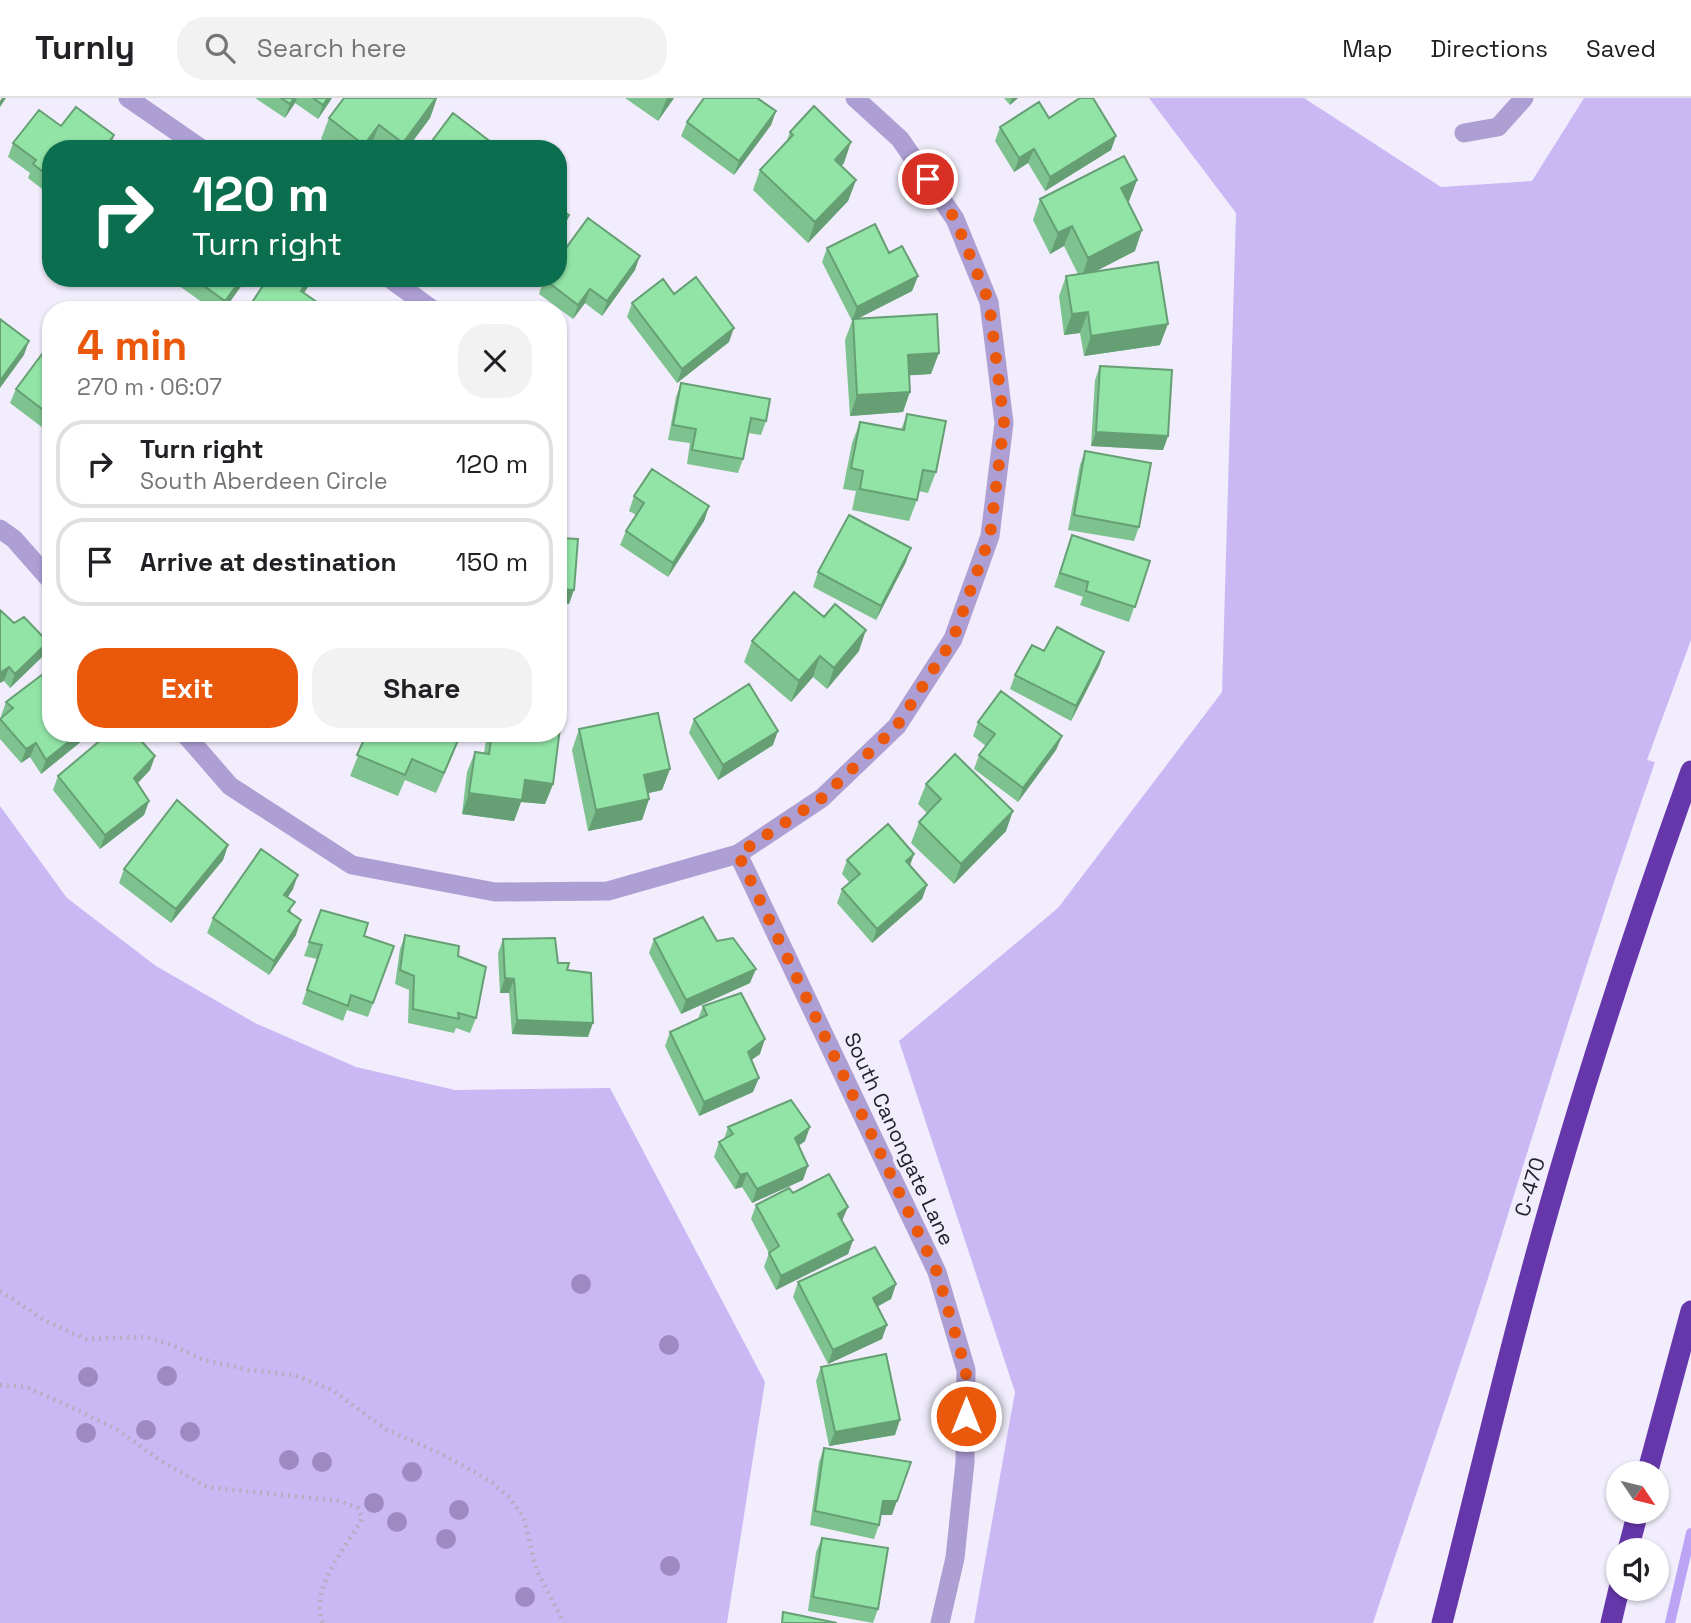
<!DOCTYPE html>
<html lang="en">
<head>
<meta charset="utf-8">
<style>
	:root { --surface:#fff; --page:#f2f2f2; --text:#202124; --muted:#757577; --line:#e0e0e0; --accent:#ea580c }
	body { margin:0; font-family:"Space Grotesk",sans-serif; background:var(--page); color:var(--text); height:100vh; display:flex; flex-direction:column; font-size:26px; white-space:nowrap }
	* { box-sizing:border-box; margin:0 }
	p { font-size:23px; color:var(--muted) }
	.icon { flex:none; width:38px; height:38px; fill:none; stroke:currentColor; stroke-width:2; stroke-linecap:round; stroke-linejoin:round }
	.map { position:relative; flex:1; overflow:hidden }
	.drawer { position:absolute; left:42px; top:203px; width:525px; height:441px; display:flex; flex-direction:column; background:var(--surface); border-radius:28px; box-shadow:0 2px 5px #0004 }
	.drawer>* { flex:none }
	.banner { position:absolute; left:42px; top:42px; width:525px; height:147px; border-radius:28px; box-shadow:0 2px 5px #0004; background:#0b6e4f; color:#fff; overflow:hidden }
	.needle { width:46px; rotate:125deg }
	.tools { position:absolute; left:1606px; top:1363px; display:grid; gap:14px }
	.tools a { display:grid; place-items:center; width:63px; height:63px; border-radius:50%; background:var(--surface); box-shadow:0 2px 5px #0004; font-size:35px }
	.pin { position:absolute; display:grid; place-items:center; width:60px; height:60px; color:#fff; margin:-30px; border:4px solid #fff; border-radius:50%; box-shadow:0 2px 7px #0007 }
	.me { position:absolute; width:77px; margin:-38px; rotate:0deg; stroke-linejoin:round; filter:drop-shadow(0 0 5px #0008) }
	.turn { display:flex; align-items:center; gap:24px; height:147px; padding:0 35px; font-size:32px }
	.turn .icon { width:91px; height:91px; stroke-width:2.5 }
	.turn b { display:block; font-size:49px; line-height:60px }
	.round { display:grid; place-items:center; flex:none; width:74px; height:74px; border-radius:28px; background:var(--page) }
	.summary { display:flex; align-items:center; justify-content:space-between; height:119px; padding:0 35px }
	h1 { font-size:42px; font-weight:800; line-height:52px; color:var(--accent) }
	.action { display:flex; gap:14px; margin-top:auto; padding:14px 35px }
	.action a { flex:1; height:80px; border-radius:28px; background:var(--accent); color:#fff; font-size:28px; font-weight:800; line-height:80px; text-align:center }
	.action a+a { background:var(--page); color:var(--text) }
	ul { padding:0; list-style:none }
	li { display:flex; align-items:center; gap:21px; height:88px; margin:0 14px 10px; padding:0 21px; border:4px solid var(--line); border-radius:28px }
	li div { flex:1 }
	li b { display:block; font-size:26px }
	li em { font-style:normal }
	header { display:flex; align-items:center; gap:42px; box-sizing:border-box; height:98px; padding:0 35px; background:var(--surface); border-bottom:2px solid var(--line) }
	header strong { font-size:33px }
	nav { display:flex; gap:38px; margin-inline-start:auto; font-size:24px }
	.search { width:490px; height:63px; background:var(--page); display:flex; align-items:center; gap:18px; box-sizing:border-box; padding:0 24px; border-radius:28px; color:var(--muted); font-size:26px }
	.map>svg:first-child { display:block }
	.green { fill:#cab8f5 }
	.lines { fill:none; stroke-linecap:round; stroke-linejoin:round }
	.stream { stroke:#bca4f4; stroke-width:10 }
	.path { stroke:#b2aebb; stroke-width:4.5; stroke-dasharray:2 5; stroke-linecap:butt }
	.service { stroke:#ad9ed4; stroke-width:19 }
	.minor { stroke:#ad9ed4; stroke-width:19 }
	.motorway { stroke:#6637ab; stroke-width:21 }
	.tree { fill:#9f89c3 }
	.wall { fill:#7ec38f }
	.shaded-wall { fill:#669f74 }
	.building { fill:#92e3a6; stroke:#669f74; stroke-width:2 }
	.route { stroke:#ea580c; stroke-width:12; stroke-dasharray:0 21.6 }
	.labels { text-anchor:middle; stroke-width:7; stroke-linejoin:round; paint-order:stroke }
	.street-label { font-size:21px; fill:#211f27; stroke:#f1edfc }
</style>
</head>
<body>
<header>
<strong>Turnly</strong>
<div class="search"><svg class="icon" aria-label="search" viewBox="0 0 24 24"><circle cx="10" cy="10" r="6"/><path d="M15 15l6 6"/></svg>Search here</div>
<nav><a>Map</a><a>Directions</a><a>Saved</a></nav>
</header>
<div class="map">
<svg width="1691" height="1525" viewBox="0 0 1691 1525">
	<rect width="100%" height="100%" fill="#f1edfc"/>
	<path class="green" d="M1149,0H1304L1441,89L1532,83L1584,0H1691V542L1647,662L1655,664C1603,813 1556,962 1509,1113C1467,1251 1418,1388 1373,1525H974L1015,1294L899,943L1058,810L1222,594L1236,115Z
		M0,708L67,800L156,868L255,925L356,969L455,992L610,990L765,1284L727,1525H0Z"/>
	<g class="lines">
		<path class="stream" d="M1670,1525L1691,1435"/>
		<path class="path" d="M0,1193L46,1223L86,1241L147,1239L174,1248L204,1262L249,1272L294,1277L332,1292L387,1332L442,1356L490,1383L509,1399L524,1420L536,1471L564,1525
			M0,1287L26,1289L71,1309L118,1332L161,1363L207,1389L339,1403L358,1410L362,1421C347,1448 308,1492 323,1525"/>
		<path class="service" d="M1464,35L1498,29L1524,0"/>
		<path class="minor" d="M128,0L202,51
			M389,180L433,212
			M0,431L14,441L51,483
			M184,635L230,688L352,767L495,794L608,793L738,756L822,700L897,628L953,541L990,438L1004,325L989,204L955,121L900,41L855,0
			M738,756L937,1174L966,1272L965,1364L955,1460L940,1525"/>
		<path class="motorway" d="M1647,1376L1691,1213
			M1628,1452L1638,1414
			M1442,1525C1470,1416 1496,1306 1525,1197C1572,1020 1629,846 1691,673
			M1611,1525L1619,1491"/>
	</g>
	<g class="tree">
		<circle cx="581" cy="1186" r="10"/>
		<circle cx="669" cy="1247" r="10"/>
		<circle cx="167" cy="1278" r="10"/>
		<circle cx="88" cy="1279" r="10"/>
		<circle cx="146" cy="1332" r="10"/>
		<circle cx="190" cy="1334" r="10"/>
		<circle cx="86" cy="1335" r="10"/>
		<circle cx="289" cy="1362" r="10"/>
		<circle cx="322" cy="1364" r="10"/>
		<circle cx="412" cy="1374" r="10"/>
		<circle cx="374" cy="1405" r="10"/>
		<circle cx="459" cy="1412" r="10"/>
		<circle cx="397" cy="1424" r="10"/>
		<circle cx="446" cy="1441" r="10"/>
		<circle cx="670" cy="1468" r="10"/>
		<circle cx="525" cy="1499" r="10"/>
	</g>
	<path class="wall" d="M255,0H332L318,21L295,5L285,20Z
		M437,0L430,20L407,51H374L371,48L369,51H334L321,41L329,20Z
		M625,0H674L658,23Z
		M704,0H759L776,13L771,27L734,77L681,38L687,24Z
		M1004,0H1018L1010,7Z
		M1049,20L1116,38L1111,52L1045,93L1028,65L1014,74L995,43L1000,29Z
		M61,28L114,37L109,51H51V98L28,80L30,75L8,59L13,45Z
		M790,34L844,65L841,68L856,82L848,103L808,145L753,92L760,72L786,45Z
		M1137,82L1129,103H1128L1135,153L1095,173L1160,247L1084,258L1080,235L1064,237L1059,198L1066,178L1078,176L1064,148L1050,156L1033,122L1040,101Z
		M827,150L889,155L918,178L912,193L857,221L931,276L909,277L903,314L850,318L845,242L852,223L822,164Z
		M635,172L602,218L585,205L573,221L539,196L544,181Z
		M168,180H247L224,212H213Z
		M674,196L729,244L677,285L627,219L632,205Z
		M51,244V336L10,305L16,291Z
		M1100,268L1168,338L1163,352L1091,348L1095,282Z
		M681,285L766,323L761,337L748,335L743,361L738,375L687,366L690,345L668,342L676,299Z
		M907,316L936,374L928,395L918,393L917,402L909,423L852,412L856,393L843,391L852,345L860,324L901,332Z
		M1085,353L1139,429L1134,443L1068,432L1080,367Z
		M634,398L709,408L704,423L668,479L620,447L626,433L636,417L629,413Z
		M1072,437L1150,463L1129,524L1080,507L1083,499L1054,489Z
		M906,464L876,522L813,489L818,474Z
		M14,525L48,544L43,558L10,590L4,583Z
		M752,543L859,553L827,591L813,579L791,604L744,564Z
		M1044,553L1104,554L1099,568L1071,623L1010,591L1015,577Z
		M6,604L88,638L41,676L30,659L21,665L0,641V621L2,619L1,618Z
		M694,621L773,647L718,682L689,635Z
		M978,624L1062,638L1056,652L1018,704L974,671L979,657L986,648L973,638Z
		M579,631L670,671L662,692L648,695L649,701L642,722L588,733L572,652Z
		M367,635H462L436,695L405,682L398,698L350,678Z
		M487,635H558L553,686L545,706L521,704L514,723L462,716L467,674L475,654L484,655Z
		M155,658L150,672L138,685L149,703L144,717L100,751L53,692L58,678Z
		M926,686L1006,733L954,786L911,745L919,724L927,715L918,706Z
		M228,747L223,762L171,825L119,785L124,771Z
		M914,756L910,767L927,787L922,801L872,845L837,805L842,791L850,785L842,776L847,762Z
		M293,791L288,799L296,837L269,877L207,835L213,820Z
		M321,812L364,838L394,848L368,919L347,912L343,923L302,906L317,861L304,858Z
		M405,837L458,858L476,920L470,935L456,930L454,935L408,925L409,892L395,886L400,851Z
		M503,841L558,865L567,872L588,939L512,936L509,895H500L498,855Z
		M654,841L717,843L750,885L681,916L649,855Z
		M703,908L760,956L751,962L753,994L699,1018L665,948L670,934L698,921Z
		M728,1029L805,1043L798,1048L803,1082L752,1105L742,1089L735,1091L714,1059L719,1044L724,1041Z
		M793,1095L842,1123L853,1142L848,1156L776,1192L764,1169L769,1155L751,1121L756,1107Z
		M798,1184L896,1186L891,1201L877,1208L882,1241L828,1266L793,1199Z
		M821,1269L895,1337L829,1348L816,1283Z
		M824,1350L892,1417H881L879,1427L874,1441L810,1427L819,1364Z
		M822,1440L878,1511L873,1525L808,1513L816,1454Z"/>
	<path class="shaded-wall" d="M2,0H6L0,9V3Z
		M294,0H297L295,5L285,20L290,6Z
		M328,0H332L318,21L323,7Z
		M437,0L430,20L407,51H401L403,45Z
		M667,0H674L658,23L666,2Z
		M1012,0H1018L1010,7Z
		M776,13L771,27L734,77L739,63Z
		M379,27L371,48L369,51H363L364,47Z
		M114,37L109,51H104Z
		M1116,38L1111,52L1045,93L1050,79Z
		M851,44L844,65L827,83L835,62Z
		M1034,51L1028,65L1014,74L1019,60Z
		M856,82L848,103L808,145L815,124Z
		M1137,82L1129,103L1113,110L1121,90Z
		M569,117L564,131L558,139V133Z
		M1072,128L1064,148L1050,156L1058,135Z
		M1142,132L1135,153L1081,181L1088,160Z
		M640,158L635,172L602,218L607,203Z
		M918,178L912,193L853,223V221L852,223L857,209Z
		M242,180H247L224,212H222L225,203Z
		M309,180H311L308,189L296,207L301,193Z
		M590,191L585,205L573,221L578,207Z
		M1088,214L1080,235L1064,237L1072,216Z
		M1168,226L1160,247L1084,258L1091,238Z
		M734,230L729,244L677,285L682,271Z
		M29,243L24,257L0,290V283Z
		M939,255L931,276L900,278L908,257Z
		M910,294L903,314L850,318L857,297Z
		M1096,334L1168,338L1163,352L1091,348Z
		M709,408L704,423L668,479L673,465Z
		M911,450L906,464L876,522L881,508Z
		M558,491L574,492L569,506H558Z
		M866,532L859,553L827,591L834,570Z
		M48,544L43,558L10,590L15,576Z
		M1104,554L1099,568L1071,623L1076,608Z
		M820,558L813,579L791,604L799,583Z
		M9,569L4,583L0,585V575Z
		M778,633L773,647L718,682L723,667Z
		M79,635H89L88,638L41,676L46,662Z
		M461,635H462L436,695L444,675Z
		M1062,638L1056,652L1018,704L1023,690Z
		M36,645L30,659L21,665L26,651Z
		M155,658L150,672L129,694L134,680Z
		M670,671L662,692L636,698L644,677Z
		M525,682L553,686L545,706L521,704L514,723L462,716L469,695Z
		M649,701L642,722L588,733L596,712Z
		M149,703L144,717L100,751L105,737Z
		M1013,713L1006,733L954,786L961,766Z
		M228,747L223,762L171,825L176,811Z
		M914,756L909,770L906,763Z
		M298,777L293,791L279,811L284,797Z
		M927,787L922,801L872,845L877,831Z
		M301,822L296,837L269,877L274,863Z
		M756,871L750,885L681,916L686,902Z
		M505,880L514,881L509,895H500Z
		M517,922L593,925L588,939L512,936Z
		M765,941L760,956L743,968L748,954Z
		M759,980L753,994L699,1018L704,1004Z
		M810,1029L805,1043L789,1055L795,1040Z
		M808,1068L803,1082L752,1105L757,1091Z
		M747,1075L742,1089L735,1091L740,1077Z
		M848,1109L842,1123L838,1116Z
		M853,1142L848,1156L776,1192L781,1178Z
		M896,1186L891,1201L868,1214L873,1200Z
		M887,1227L882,1241L828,1266L833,1252Z
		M900,1322L895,1337L829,1348L835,1334Z
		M883,1403H897L892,1417H877Z"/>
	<path class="building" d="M281,0H294L290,6Z
		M313,0H328L323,7Z
		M344,0H436L403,45L379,27L364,47L329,20Z
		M704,0H757L776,13L739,63L687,24Z
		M1080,0H1093L1116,38L1050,79L1034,51L1019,60L1000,29L1039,4L1049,20Z
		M814,8L851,44L835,62L856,82L815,124L760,72L793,37L790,34Z
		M76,9L114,37L104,51H51V80L33,66L36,62L13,45L39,12L61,28Z
		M453,15L500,51H426Z
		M1124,58L1137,82L1121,90L1142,132L1088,160L1072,128L1058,135L1040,101Z
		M558,110L569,117L558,133Z
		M588,120L640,158L607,203L590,191L578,207L544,181L545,180H558V161Z
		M875,126L889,155L902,148L918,178L857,209L827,150Z
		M1158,164L1168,226L1091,238L1088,214L1072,216L1066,178Z
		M696,179L734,230L682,271L632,205L663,181L674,196Z
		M193,180H242L225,203Z
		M268,180H309L301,193L327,211L247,212Z
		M355,205L365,212H351Z
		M937,216L939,255L908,257L910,294L857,297L853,221Z
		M0,221L29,243L0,283Z
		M51,244V318L16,291Z
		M1100,268L1172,272L1168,338L1096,334Z
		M681,285L770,301L766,323L751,320L743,361L692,352L696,331L673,327Z
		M907,316L946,323L936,374L923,372L917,402L860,391L863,373L851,370L860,324L904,332Z
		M1085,353L1151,365L1139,429L1074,417Z
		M652,371L709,408L673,465L626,433L644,405L634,398Z
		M849,417L911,450L881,508L818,474Z
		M1072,437L1150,463L1135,509L1086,493L1088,484L1060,475Z
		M558,440L578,441L574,492L558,491Z
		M794,494L824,519L835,506L866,532L834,570L820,558L799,583L752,543Z
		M0,512L14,525L24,519L48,544L15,576L9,569L0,575Z
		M1057,529L1104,554L1076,608L1015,577L1032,547L1044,553Z
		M51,570V635H79L46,662L36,645L26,651L0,621L13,610L6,604Z
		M749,586L778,633L723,667L694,621Z
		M1001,593L1062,638L1023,690L979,657L995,636L978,624Z
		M658,615L670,671L644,677L649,701L596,712L579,631Z
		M558,630H560L553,686L525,682L522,702L469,695L475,654L489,656L492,635H558Z
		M109,635H134L155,658L134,680L149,703L105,737L58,678Z
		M367,635H461L444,675L412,661L405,677L357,657Z
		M955,656L1013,713L961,766L919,724L941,701L926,686Z
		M177,702L228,747L176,811L124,771Z
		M888,726L914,756L906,763L927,787L877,831L842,791L860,776L847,762Z
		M261,751L298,777L284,797L295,804L288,813L301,822L274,863L213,820Z
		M321,812L368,825L364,838L394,848L373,905L351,897L348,908L307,892L322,847L309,844Z
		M703,819L717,843L733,840L756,871L686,902L654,841Z
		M405,837L459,848L458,858L486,869L476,920L458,915L459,921L413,911L414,878L400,872Z
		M555,840L558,865H569L567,872L591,875L593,925L517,922L514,881L505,880L503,841Z
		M741,895L765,941L748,954L759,980L704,1004L670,934L707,917L703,908Z
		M791,1002L810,1029L795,1040L808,1068L757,1091L747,1075L740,1077L719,1044L733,1036L728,1029Z
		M829,1076L848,1109L838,1116L853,1142L781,1178L769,1155L779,1148L756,1107L789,1090L793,1095Z
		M875,1149L896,1186L873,1200L887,1227L833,1252L798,1184Z
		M886,1256L900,1322L835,1334L821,1269Z
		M824,1350L911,1364L897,1403H883L879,1427L815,1413Z
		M822,1440L888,1450L878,1511L813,1499Z
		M783,1514L837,1525H782Z"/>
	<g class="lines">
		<path class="route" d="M928,81L955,121L989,204L1004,325L990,438L953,541L897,628L822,700L738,756L937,1174L966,1272V1318"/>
	</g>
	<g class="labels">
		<g class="street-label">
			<text transform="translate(899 1041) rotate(65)" y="7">South Canongate Lane</text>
			<text transform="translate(1530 1089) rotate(-74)" y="7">C-470</text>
		</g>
	</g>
</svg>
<div class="tools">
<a><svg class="needle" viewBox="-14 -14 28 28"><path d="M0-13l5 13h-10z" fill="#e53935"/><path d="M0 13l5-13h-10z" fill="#757577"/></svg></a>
<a><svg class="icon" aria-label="sound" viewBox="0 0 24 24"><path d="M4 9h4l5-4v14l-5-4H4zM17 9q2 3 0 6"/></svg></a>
</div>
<div class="pin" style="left:928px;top:81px;background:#d93025"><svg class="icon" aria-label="arrive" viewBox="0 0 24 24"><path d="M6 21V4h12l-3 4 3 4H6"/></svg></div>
<svg class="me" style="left:966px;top:1318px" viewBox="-20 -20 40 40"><circle r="17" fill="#ea580c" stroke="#fff" stroke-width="3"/><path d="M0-11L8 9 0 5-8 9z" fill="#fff"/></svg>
<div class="banner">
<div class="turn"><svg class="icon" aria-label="right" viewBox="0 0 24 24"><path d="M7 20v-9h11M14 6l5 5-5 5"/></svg><div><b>120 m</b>Turn right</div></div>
</div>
<section class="drawer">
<div class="summary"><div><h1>4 min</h1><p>270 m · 06:07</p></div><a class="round"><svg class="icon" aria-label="close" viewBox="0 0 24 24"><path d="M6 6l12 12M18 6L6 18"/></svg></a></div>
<ul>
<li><svg class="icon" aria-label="right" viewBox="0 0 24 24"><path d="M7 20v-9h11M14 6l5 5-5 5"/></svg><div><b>Turn right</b><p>South Aberdeen Circle</p></div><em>120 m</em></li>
<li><svg class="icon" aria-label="arrive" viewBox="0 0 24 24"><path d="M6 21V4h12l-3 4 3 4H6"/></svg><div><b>Arrive at destination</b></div><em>150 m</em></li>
</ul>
<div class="action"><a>Exit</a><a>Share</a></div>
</section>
</div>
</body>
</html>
